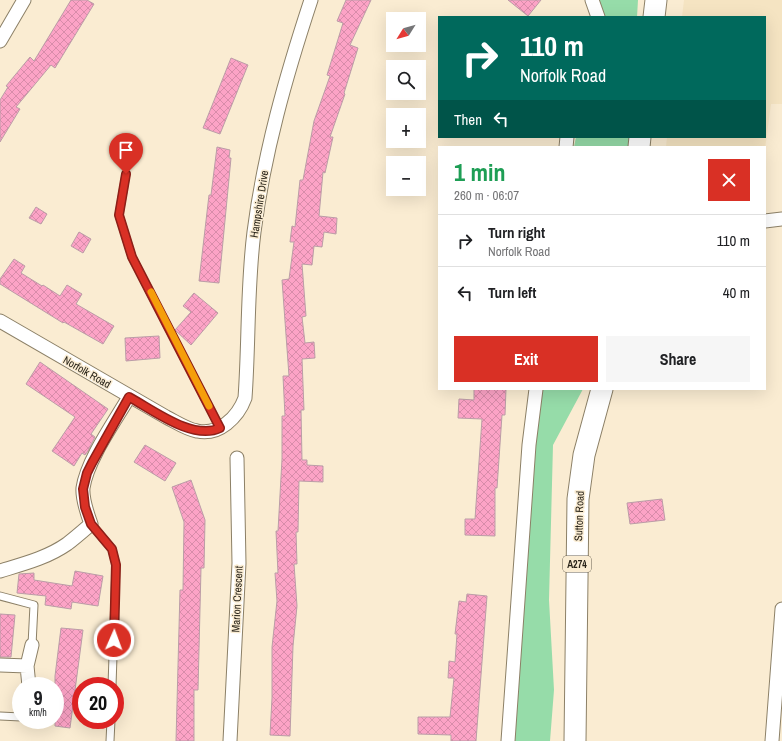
<!DOCTYPE html>
<html lang="en">
<head>
<meta charset="utf-8">
<style>
	:root { --surface:#fff; --page:#f6f6f6; --text:#202124; --muted:#757577; --line:#e0e0e0; --accent:#d93025 }
	body { margin:0; font-family:"Archivo Narrow",sans-serif; background:var(--page); color:var(--text); height:100vh; display:flex; flex-direction:column; font-size:15px; white-space:nowrap }
	* { box-sizing:border-box; margin:0 }
	p { font-size:13px; color:var(--muted) }
	.icon { flex:none; width:22px; height:22px; fill:none; stroke:currentColor; stroke-width:2; stroke-linecap:round; stroke-linejoin:round }
	.map { position:relative; flex:1; overflow:hidden }
	.drawer { position:absolute; left:438px; top:146px; width:328px; height:244px; display:flex; flex-direction:column; background:var(--surface); border-radius:0px; box-shadow:0 4px 16px #0002 }
	.drawer>* { flex:none }
	.guide { position:absolute; left:438px; top:16px; width:328px; height:122px; border-radius:0px; box-shadow:0 4px 16px #0002; background:#00695c; color:#fff; overflow:hidden }
	.needle { width:26px; rotate:233deg }
	.buttons { position:absolute; left:386px; top:12px; display:grid; gap:8px }
	.buttons a { display:grid; place-items:center; width:40px; height:40px; border-radius:0px; background:var(--surface); box-shadow:0 4px 16px #0002; font-size:20px }
	.speed { position:absolute; left:12px; top:677px; display:flex; gap:8px; font-size:20px; font-weight:700; text-align:center }
	.speed>* { display:grid; place-content:center; width:52px; height:52px; border-radius:50%; background:var(--surface); box-shadow:0 4px 16px #0002; line-height:1 }
	.speed small { font-size:10px; font-weight:400 }
	.speed .limit { border:6px solid #d22; background:#fff; color:#111 }
	.pin { position:absolute; display:grid; place-items:center; width:34px; height:34px; color:#fff; margin:-41px -17px; border-radius:50% 50% 50% 0; rotate:-45deg; box-shadow:0 0 4px #0007 }
	.pin .icon { rotate:45deg }
	.me { position:absolute; width:44px; margin:-22px; rotate:2deg; stroke-linejoin:round; filter:drop-shadow(0 0 3px #0008) }
	.turn { display:flex; align-items:center; gap:14px; height:84px; padding:0 16px; font-size:18px }
	.turn .icon { width:52px; height:52px; stroke-width:2.5 }
	.turn b { display:block; font-size:28px; line-height:34px }
	.then { display:flex; align-items:center; height:38px; padding:0 16px; background:#0003; gap:8px; font-size:15px }
	.round { display:grid; place-items:center; flex:none; width:42px; height:42px; border-radius:0px; background:var(--page) }
	.head { display:flex; align-items:center; justify-content:space-between; height:68px; padding:0 16px }
	h1 { font-size:24px; font-weight:800; line-height:30px; color:#1e9e55 }
	.button { display:flex; gap:8px; margin-top:auto; padding:8px 16px }
	.button a { flex:1; height:46px; border-radius:0px; background:var(--accent); color:#fff; font-size:16px; font-weight:800; line-height:46px; text-align:center }
	.button a+a { background:var(--page); color:var(--text) }
	ul { padding:0; list-style:none }
	li { display:flex; align-items:center; gap:12px; height:52px; padding:0 16px; border-top:1px solid var(--line) }
	li div { flex:1 }
	li b { display:block; font-size:15px }
	li em { font-style:normal }
	.map>svg:first-child { display:block }
	.built { fill:#f5e4c2 }
	.green { fill:#96dca9 }
	.building { fill:url(#building-cross-hatch); stroke:#bb9da7 }
	.lines { fill:none; stroke-linecap:round; stroke-linejoin:round }
	.lane-casing { stroke:#8c8067; stroke-width:9 }
	.street-casing { stroke:#8c8067; stroke-width:15 }
	.primary-casing { stroke:#8c8067; stroke-width:23 }
	.lane { stroke:#fff; stroke-width:7 }
	.street { stroke:#fff; stroke-width:13 }
	.primary { stroke:#fff; stroke-width:21 }
	.route-casing { stroke:#8d1f18; stroke-width:10 }
	.route { stroke:#d93025; stroke-width:7 }
	.slow { stroke:#f59e0b; stroke-width:7 }
	.labels { text-anchor:middle; stroke-width:3; stroke-linejoin:round; paint-order:stroke }
	.shield { fill:#faecd2; stroke:#675f50; stroke-width:1 }
	.shield-label { font-size:10px; font-weight:bold; fill:#282319 }
	.street-label { font-size:11px; fill:#282319; stroke:#faecd2 }
</style>
</head>
<body>
<div class="map">
<svg width="782" height="741" viewBox="0 0 782 741">
	<defs>
		<pattern id="building-cross-hatch" width="8" height="8" patternUnits="userSpaceOnUse"><rect width="8" height="8" fill="#fca3c6"/><path d="M0 0l8 8M0 8l8-8" fill="none" stroke="#d88caa"/></pattern>
	</defs>
	<rect width="100%" height="100%" fill="#faecd2"/>
	<path class="built" d="M684,0H782V104H771L765,149V147H666L667,137H765V17H682Z"/>
	<path class="green" d="M599,0H638L637,17H605Z
		M576,137H629V147H574Z
		M539,389H583L553,445L549,600L554,690L550,741H514Z"/>
	<path class="building" d="M71,0H87L94,4L55,68L51,65L16,107L20,109L0,142V100L8,87L6,86L30,57L34,61Z
		M346,0H371L350,45L358,48L344,93L345,94L330,137H333L325,173L323,172L319,216L337,218L336,234L324,232L322,247L314,246L312,265L302,264L306,316L302,317L305,343L314,342L315,358L302,359L304,410H301L302,460H307V465L323,466V482L299,481L298,532H296L297,564H294L297,606L293,646L290,736L270,735L272,698V647L277,601L275,573H278L276,531H278L282,459V416H285L283,376H289L282,280L289,279L294,242H290L292,226L295,227L300,180H303L314,121L330,76L327,75L343,23L337,21Z
		M508,0H541L528,16Z
		M231,58L248,65L220,134L203,128Z
		M217,147L230,150L229,158H231L219,283L199,281L209,195H211Z
		M36,207L47,214L41,224L29,218Z
		M79,232L91,239L83,253L71,246Z
		M14,259L25,266L21,273L42,286L43,285L60,296L67,285L82,294L76,304L114,326L103,344L64,322L63,323L0,284V279Z
		M194,293L218,313L191,345L175,330L191,312L183,306Z
		M159,336L160,358L126,361L125,338Z
		M40,362L108,409L91,434L95,437L88,451L85,455L82,453L74,466L52,451L75,417L26,384Z
		M474,389H506L505,415H502L497,488H495V536L465,535V519H475L482,419L458,418L459,399L474,400Z
		M145,445L176,463L165,481L134,462Z
		M191,480L205,520L204,568H201L198,690H194V741H176L180,590H183L184,522L172,487Z
		M662,499L665,520L630,524L627,503Z
		M75,571L103,576L98,606L72,602L71,609L45,605L46,596L17,593L19,574L34,573V580L72,586Z
		M467,594L487,596L476,741H451V735L418,734V717H450L454,678H448L449,661L455,662L457,634H455L459,601L466,602Z
		M0,614L15,615L11,657H0Z
		M61,628L83,630L70,728L55,726V676Z"/>
	<g class="lines">
		<g class="lane-casing">
			<path id="lane" d="M126,174L119,215L132,257L220,428
				M91,524L112,549L116,565L112,686
				M0,596L34,605L32,645
				M0,716L21,717
				M110,741L111,720"/>
		</g>
		<g class="street-casing">
			<path id="street" d="M592,0L598,17
				M0,41L24,0
				M566,147L567,137
				M765,221L782,219
				M0,321L166,417C176,422 186,429 197,431C219,436 238,417 245,398C249,343 247,287 254,232C264,153 286,76 311,0
				M0,571C23,564 47,558 67,544C75,538 83,531 91,524C87,513 82,499 83,488C87,460 115,421 129,397
				M0,665L27,666L29,686
				M27,666L32,645
				M230,741L239,563L237,458
				M508,741L529,445L536,389
				M772,741L782,609"/>
		</g>
		<g class="primary-casing">
			<path id="primary" d="M654,17L656,0
				M639,147L640,137
				M575,741L578,499L584,455L602,389"/>
		</g>
		<use href="#lane" class="lane"/>
		<use href="#street" class="street"/>
		<use href="#primary" class="primary"/>
	</g>
	<g class="lines">
		<g class="route-casing">
			<path id="route" d="M114,640L116,565L112,549L91,524L85,507L83,489L87,473L92,463L129,397C153,410 193,441 220,428L132,257L119,215L126,174"/>
		</g>
		<use href="#route" class="route"/>
		<path class="slow" d="M151,292L209,406"/>
	</g>
	<g class="labels">
		<rect class="shield" x="563" y="556" width="28" height="16" rx="3"/>
		<g class="shield-label">
			<text x="577" y="568">A274</text>
		</g>
		<g class="street-label">
			<text transform="translate(259 204) rotate(-81)" y="4">Hampshire Drive</text>
			<text transform="translate(87 372) rotate(30)" y="4">Norfolk Road</text>
			<text transform="translate(579 516) rotate(-88)" y="4">Sutton Road</text>
			<text transform="translate(237 599) rotate(-87)" y="4">Marion Crescent</text>
		</g>
	</g>
</svg>
<div class="buttons">
<a><svg class="needle" viewBox="-14 -14 28 28"><path d="M0-13l5 13h-10z" fill="#e53935"/><path d="M0 13l5-13h-10z" fill="#757577"/></svg></a>
<a><svg class="icon" aria-label="search" viewBox="0 0 24 24"><circle cx="10" cy="10" r="6"/><path d="M15 15l6 6"/></svg></a>
<a>+</a>
<a>−</a>
</div>
<div class="speed"><div>9<small>km/h</small></div><div class="limit">20</div></div>
<div class="pin" style="left:126px;top:174px;background:#d93025"><svg class="icon" aria-label="arrive" viewBox="0 0 24 24"><path d="M6 21V4h12l-3 4 3 4H6"/></svg></div>
<svg class="me" style="left:114px;top:640px" viewBox="-20 -20 40 40"><circle r="17" fill="#d93025" stroke="#fff" stroke-width="3"/><path d="M0-11L8 9 0 5-8 9z" fill="#fff"/></svg>
<div class="guide">
<div class="turn"><svg class="icon" aria-label="right" viewBox="0 0 24 24"><path d="M7 20v-9h11M14 6l5 5-5 5"/></svg><div><b>110 m</b>Norfolk Road</div></div>
<div class="then">Then<svg class="icon" aria-label="left" viewBox="0 0 24 24"><path d="M17 20v-9H6M10 6l-5 5 5 5"/></svg></div>
</div>
<section class="drawer">
<div class="head"><div><h1>1 min</h1><p>260 m · 06:07</p></div><a class="round" style="background:#d93025;color:#fff"><svg class="icon" aria-label="close" viewBox="0 0 24 24"><path d="M6 6l12 12M18 6L6 18"/></svg></a></div>
<ul>
<li><svg class="icon" aria-label="right" viewBox="0 0 24 24"><path d="M7 20v-9h11M14 6l5 5-5 5"/></svg><div><b>Turn right</b><p>Norfolk Road</p></div><em>110 m</em></li>
<li><svg class="icon" aria-label="left" viewBox="0 0 24 24"><path d="M17 20v-9H6M10 6l-5 5 5 5"/></svg><div><b>Turn left</b></div><em>40 m</em></li>
</ul>
<div class="button"><a>Exit</a><a>Share</a></div>
</section>
</div>
</body>
</html>
